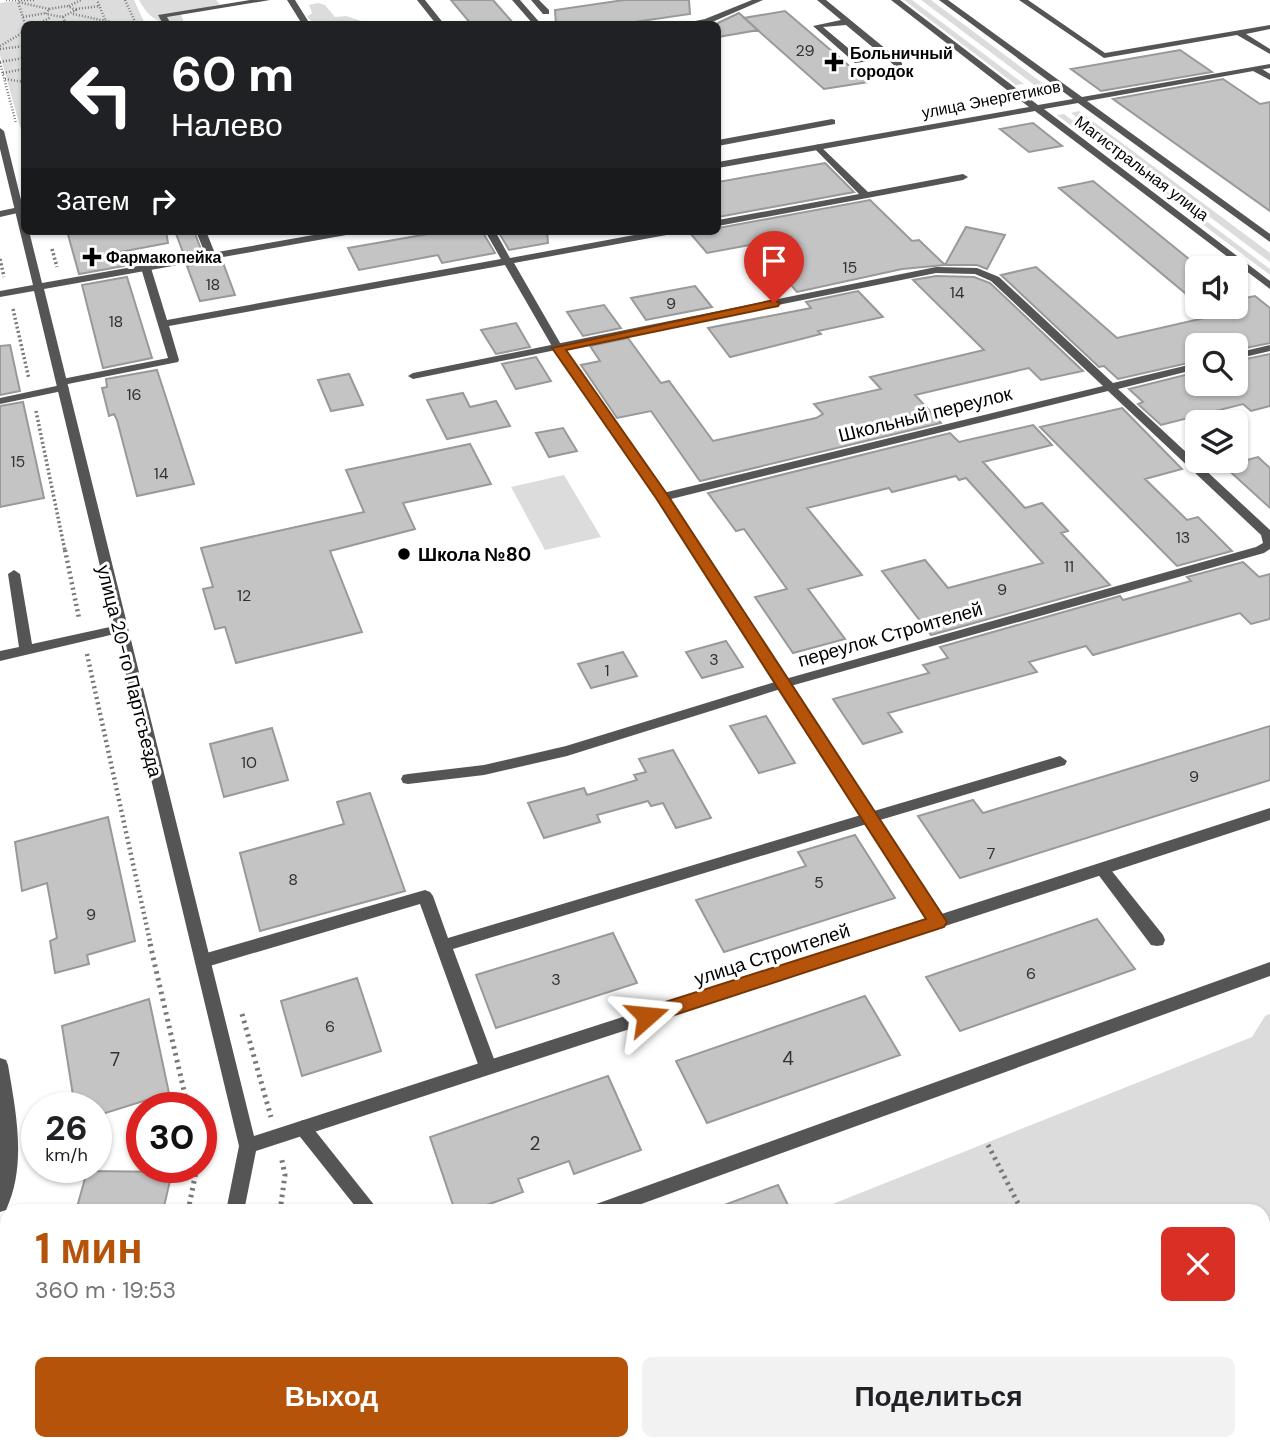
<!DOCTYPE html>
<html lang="ru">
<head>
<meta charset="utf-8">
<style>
	:root { --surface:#fff; --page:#f2f2f2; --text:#202124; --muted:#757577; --accent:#b45309 }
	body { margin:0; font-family:"DM Sans",sans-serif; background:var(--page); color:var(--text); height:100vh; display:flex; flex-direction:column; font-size:26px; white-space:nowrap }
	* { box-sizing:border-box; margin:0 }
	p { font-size:23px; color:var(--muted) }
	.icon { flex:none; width:38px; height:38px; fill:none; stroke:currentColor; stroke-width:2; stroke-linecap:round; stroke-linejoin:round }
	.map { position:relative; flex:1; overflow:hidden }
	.sheet { position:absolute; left:0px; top:1204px; width:1270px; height:247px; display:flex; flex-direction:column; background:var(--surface); border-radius:21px 21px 0 0; box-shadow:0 2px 5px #0004 }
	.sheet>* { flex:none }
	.top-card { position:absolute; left:21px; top:21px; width:700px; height:214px; border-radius:10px; box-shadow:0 2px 5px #0004; background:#202124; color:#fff; overflow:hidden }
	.buttons { position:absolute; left:1185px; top:256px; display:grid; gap:14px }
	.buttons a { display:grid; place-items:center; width:63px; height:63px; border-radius:10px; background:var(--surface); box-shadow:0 2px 5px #0004; font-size:35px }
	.speed { position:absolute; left:21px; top:1092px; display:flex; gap:14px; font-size:35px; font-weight:700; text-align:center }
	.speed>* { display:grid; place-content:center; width:91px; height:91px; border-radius:50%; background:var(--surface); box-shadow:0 2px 5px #0004; line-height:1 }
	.speed small { font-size:18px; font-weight:400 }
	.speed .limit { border:10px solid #d22; background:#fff; color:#111 }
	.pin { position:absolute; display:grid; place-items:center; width:60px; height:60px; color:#fff; margin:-72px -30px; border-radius:50% 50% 50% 0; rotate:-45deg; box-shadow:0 0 7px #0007 }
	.pin .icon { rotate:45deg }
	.me { position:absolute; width:77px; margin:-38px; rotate:72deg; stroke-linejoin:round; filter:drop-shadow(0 0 5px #0008) }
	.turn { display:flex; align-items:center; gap:24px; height:147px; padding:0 35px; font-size:32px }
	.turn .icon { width:91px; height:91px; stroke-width:2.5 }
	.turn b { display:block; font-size:49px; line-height:60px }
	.then { display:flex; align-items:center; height:66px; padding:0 35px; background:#0003; gap:14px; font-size:26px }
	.round { display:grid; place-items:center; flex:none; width:74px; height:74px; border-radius:10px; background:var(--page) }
	.headline { display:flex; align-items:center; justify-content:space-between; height:119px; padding:0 35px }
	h1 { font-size:42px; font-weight:800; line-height:52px; color:var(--accent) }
	.primary-button { display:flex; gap:14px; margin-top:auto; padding:14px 35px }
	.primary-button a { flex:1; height:80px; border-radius:10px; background:var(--accent); color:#fff; font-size:28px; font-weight:800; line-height:80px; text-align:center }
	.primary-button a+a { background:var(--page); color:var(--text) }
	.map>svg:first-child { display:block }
	.green { fill:#dcdcdc }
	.building { fill:#c4c4c4; stroke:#999; stroke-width:2 }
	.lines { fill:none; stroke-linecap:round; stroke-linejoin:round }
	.path-far3 { stroke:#777; stroke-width:2.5; stroke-dasharray:1 2; stroke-linecap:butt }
	.path-far2 { stroke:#777; stroke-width:3.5; stroke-dasharray:2 2.5; stroke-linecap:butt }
	.path-far1 { stroke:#777; stroke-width:4.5; stroke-dasharray:2 3.5; stroke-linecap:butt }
	.path { stroke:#777; stroke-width:5; stroke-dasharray:2.5 4.5; stroke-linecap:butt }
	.service { fill:#555; fill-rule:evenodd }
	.minor { fill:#555; fill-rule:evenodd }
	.route { fill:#b45309; stroke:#753606; stroke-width:2 }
	.poi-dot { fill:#000; stroke:#fff; stroke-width:2.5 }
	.labels { text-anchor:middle; stroke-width:6; stroke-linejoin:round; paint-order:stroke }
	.number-label { font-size:16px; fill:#313131 }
	.far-poi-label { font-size:16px; font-weight:bold; fill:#000; stroke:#fff; text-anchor:start }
	.far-street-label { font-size:16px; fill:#000; stroke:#fff }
	.street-label { font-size:19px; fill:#000; stroke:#fff }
	.poi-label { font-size:19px; font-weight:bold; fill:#000; stroke:#fff; text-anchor:start }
	.near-number-label { font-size:19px; fill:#313131 }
</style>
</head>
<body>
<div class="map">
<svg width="1270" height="1450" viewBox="0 0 1270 1450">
	<rect width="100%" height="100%" fill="#fff"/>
	<path class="green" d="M20,0H134L145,24H24L23,137L0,55V3Z
		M139,0H216L220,4L181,14L184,23C159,24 151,21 139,0Z
		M904,0H912L1024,84L1016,85Z
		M921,0H931L1045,85L1037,87Z
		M318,3L325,5L335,17L346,16L361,21L358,24H315L307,17L312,13L309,5Z
		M1079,111L1270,253V262L1071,113Z
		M1064,114L1270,269V275L1057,115Z
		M564,475L601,537L545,550L511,487Z
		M1270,1014V1450H966L963,1444H1264V1211H815L1252,1037L1265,1016Z
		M604,1444H718L711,1450H618Z"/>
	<path class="building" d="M451,0H493L514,24H471Z
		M624,0H689L690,14L621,24H556L555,10Z
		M785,11L868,82L824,89L744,18Z
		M739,13L758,30L718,37V23Z
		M1180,50L1212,72L1101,91L1071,69Z
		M1223,79L1260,104L1270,102V211L1113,99Z
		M1033,123L1062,146L1029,152L1000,129Z
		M825,163L854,192L718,217V182Z
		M1093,181L1200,268H1197V303L1059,188Z
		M870,200L912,241L919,240L945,265L902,269L797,292L755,244L707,253L690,233L718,231V228Z
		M966,227L1005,235L987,269L977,265H945Z
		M67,231H166L168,243L120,252L124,266L79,274Z
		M175,231H194L202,252L184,255Z
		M445,231H482L495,253L442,263L438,255L359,270L348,248Z
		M498,231H547L548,243L509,250Z
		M222,260L235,295L200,301L187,266Z
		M1036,267L1117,338L1213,316L1201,306H1236V296L1240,299L1255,296L1270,308V343L1236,350V345H1197V361L1118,379L1104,366L1099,367L1001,275Z
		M936,276L974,277L990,283L1083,371L1041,380L1029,368L915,395L941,423L700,481L651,411L617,418L581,365L600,361L590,346L628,338L661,383L669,381L713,441L816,418L823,414L814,404L881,389L870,377L984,350L913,280Z
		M127,277L152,358L103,368L82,285Z
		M695,286L712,307L646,320L631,298Z
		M858,291L883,317L818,331L821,334L730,357L708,328L811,308L806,302Z
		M604,305L621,328L583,336L567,312Z
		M516,323L530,347L496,354L481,330Z
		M10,345L20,391L0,395V346Z
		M1270,354V406L1251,411L1243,404L1161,425L1138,404L1143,402L1129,389L1197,372V383H1236V361Z
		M536,357L551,381L516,389L502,364Z
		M157,370L194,484L137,496L117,420L114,414L109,416L102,388L107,387L106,379Z
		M349,374L363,405L331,411L318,380Z
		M463,393L470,407L496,401L510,426L447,439L427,400Z
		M23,402L44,498L0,507V406Z
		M1122,408L1182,469L1145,479L1187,520L1198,517L1232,551L1177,566L1040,427Z
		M1033,425L1052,445L983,462L1025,508L1042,503L1068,531L1061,533L1110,585L931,635L882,571L925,560L948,588L1043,563L966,478L959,480L956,476L892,492L889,488L807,508L862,575L808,589L845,639L793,653L755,597L787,589L744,529L736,531L708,493L950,433L959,442Z
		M563,428L577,451L549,457L536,433Z
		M470,444L491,484L403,503L415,529L330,551L362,632L236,663L225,627L215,629L203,589L213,587L201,548L364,512L346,470Z
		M1258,457L1270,468V508L1224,466Z
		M1243,562L1259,577L1270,574V619L1251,624L1240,613L1093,655L1086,646L1029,662L1037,672L888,713L902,732L863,744L833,699L929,673L923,665L948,658L940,647L1120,596L1123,600L1191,581L1187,577Z
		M726,641L743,667L702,678L686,652Z
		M623,652L637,676L591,688L578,664Z
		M766,716L795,763L759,773L730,726Z
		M1270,726V780L960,878L918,816L973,800L983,813Z
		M272,728L288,780L224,797L210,744Z
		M673,750L711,818L676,828L663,803L651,806L648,801L597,815L600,822L544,838L528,803L584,788L587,795L637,780L634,775L646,772L639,759Z
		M370,793L405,891L260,931L240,853L344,824L337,802Z
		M108,817L135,941L87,955L89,964L55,973L50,941L57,938L47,883L22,891L15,842Z
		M855,835L895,898L724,952L696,900L806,866L798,852Z
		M1097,919L1135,969L960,1031L926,977Z
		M613,933L637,983L496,1028L476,975Z
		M357,978L381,1051L302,1076L281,1001Z
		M865,996L900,1055L707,1123L676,1061Z
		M149,999L169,1093L96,1116V1108H75L62,1026Z
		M608,1076L641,1150L574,1174L569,1161L518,1179L523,1192L470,1211H455L430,1137Z
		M87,1171L172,1172L163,1211H76Z
		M778,1185L791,1211H717L716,1208Z"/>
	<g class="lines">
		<path class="path-far3" d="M6,0H36
			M125,0L136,24
			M67,6L76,10L62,17L46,14L49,9Z
			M69,6L81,0
			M76,9L100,6
			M73,14L120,24
			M23,17L46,13
			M63,17L66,24
			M25,24L18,2L49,9
			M38,24L51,17
			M94,24L106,22L97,0
			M0,46L24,32
			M0,49L24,46
			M0,62L24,58
			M0,63L16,123
			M3,73L24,69
			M5,79L24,82"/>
		<path class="path-far2" d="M52,249L57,267
			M0,259L4,277
			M13,309L29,379
			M36,411L65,551"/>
		<path class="path-far1" d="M65,550L79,618
			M87,654L151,946"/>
		<path class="path" d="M150,944L188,1108
			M242,1014L271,1117
			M988,1145L1022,1211
			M188,1211L197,1167
			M280,1211L285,1175L281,1156
			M1264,1260L1270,1261
			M136,1450L137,1444
			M246,1450L247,1444"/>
		<path class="service" d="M250,0H270L167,17L171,24H163L158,15Z
			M287,0H295L310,24H302Z
			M417,0H425L444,24H436Z
			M512,0H520L541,24H533Z
			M531,0H539L549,10V14H543Z
			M752,0H763L710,23L680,24L705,19Z
			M817,0H826L892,54L902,63V67H896L887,59L855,63L813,26L841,20ZM846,25L882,55L860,58L823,27Z
			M1019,0H1028L1105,53L1270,25V29L1246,34L1270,49V54L1237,35L1104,58Z
			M1253,67H1259L1270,74V80L1253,71Z
			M832,119L835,120V124L718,146V140Z
			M818,144L868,192L963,174L968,177L963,180L718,226V220L859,194L815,149L814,147Z
			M19,207L22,208V212L0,217V211Z
			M196,231H206L216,256L214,258L206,256Z
			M485,231H495L510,258L656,231H677L672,234L514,263L563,348L669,497L874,811L1060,756L1067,761L1065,765L880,820L944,918L946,922L944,926L938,928L932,926L867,824L453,949L497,1067L494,1072L488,1074L482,1072L479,1067L420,904L203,968L197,966L195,961L197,956L203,954L425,890L430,892L433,896L448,938L861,815L657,498L553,348L505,265L169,326L179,360L178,362L63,385L69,388L67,390L0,404V398L61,385L56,382L57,380L168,358L141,268L142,266L151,268L167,320L501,259Z
			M14,570L20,574L32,644L119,625L126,629L119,633L0,661V651L19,647L8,574Z
			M1102,863L1107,865L1163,935L1165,940L1163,945L1157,946L1151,945L1094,869L1097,865Z
			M1270,962V976L622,1211H590L593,1205L599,1203Z
			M0,1058L6,1060L8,1065C16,1112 27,1165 6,1210L0,1212Z
			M303,1120L309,1123L379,1211H359L297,1133L294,1128L297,1123Z
			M395,1444H415L414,1450H394Z"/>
		<path class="minor" d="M891,0H900L1038,105L1073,99L939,0H948L1082,97L1270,64V68L1087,101L1270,234V242L1078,103L1044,109L1270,281V289L1035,111L718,168V162L1029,107Z
			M0,128L4,131L24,212V231H29L42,283L336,231H357L352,234L44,289L254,1136L1270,808V820L256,1151L244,1211H226L239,1146L34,291L0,297V291L33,285L0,149Z
			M936,267L977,268L999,277L1113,383L1197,363V369L1118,389L1270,530V549L1264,553L787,687L567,756L484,775L408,784L403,783L401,779L403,775L408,774L484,765L566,746L778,681L1256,547L1263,543L1261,535L1108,391L663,501L659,500L657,497L659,494L1103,386L991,281L975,274L936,273L413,379L408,376L413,373Z
			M1270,345V351L1236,359V353Z
			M178,1444H198L197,1450H177Z"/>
	</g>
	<path class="route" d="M774,300L780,303L778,306L566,350L669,497L947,922L944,927L647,1024L640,1021L638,1016L640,1010L926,919L656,498L552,348Z"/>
	<g class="poi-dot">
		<path d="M830.5 51.5h7v7h7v7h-7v7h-7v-7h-7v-7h7z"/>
		<path d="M88.5 246.5h7v7h7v7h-7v7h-7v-7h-7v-7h7z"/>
		<circle cx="404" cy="554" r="7"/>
	</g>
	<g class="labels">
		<g class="number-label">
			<text x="805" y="56">29</text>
			<text x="850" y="273">15</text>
			<text x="213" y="290">18</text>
			<text x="957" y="298">14</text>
			<text x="671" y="309">9</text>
			<text x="116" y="327">18</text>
			<text x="134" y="400">16</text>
			<text x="18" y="467">15</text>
			<text x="161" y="479">14</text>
			<text x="1183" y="543">13</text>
			<text x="1069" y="572">11</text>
			<text x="1002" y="595">9</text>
			<text x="244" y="601">12</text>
			<text x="714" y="665">3</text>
			<text x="607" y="676">1</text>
			<text x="249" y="768">10</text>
			<text x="1194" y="782">9</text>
			<text x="991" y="859">7</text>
			<text x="293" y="885">8</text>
			<text x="819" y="888">5</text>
			<text x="91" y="920">9</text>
			<text x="1031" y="979">6</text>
			<text x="556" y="985">3</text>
			<text x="330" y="1032">6</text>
		</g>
		<g class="far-poi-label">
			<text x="850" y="59">Больничный<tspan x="850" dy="18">городок</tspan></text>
			<text x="106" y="263">Фармакопейка</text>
		</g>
		<g class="far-street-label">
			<text transform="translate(991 99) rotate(-11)" y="6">улица Энергетиков</text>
			<text transform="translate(1142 168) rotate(37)" y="6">Магистральная улица</text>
		</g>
		<g class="street-label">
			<text transform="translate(925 414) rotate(-14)" y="7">Школьный переулок</text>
			<text transform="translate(890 634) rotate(-16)" y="7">переулок Строителей</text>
			<text transform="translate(130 671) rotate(76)" y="7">улица 20-го Партсъезда</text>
			<text transform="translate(772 954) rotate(-18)" y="7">улица Строителей</text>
		</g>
		<g class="poi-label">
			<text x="418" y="561">Школа №80</text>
		</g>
		<g class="near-number-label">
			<text x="788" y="1065">4</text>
			<text x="115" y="1066">7</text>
			<text x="535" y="1150">2</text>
		</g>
	</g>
</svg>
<div class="buttons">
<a><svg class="icon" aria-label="sound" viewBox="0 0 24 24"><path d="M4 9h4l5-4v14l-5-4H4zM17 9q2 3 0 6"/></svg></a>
<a><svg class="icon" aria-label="search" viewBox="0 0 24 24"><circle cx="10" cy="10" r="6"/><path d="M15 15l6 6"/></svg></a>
<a><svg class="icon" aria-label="layers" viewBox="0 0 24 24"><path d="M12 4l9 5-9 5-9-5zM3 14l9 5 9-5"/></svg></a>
</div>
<div class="speed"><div>26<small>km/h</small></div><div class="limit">30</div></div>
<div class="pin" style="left:774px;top:303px;background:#d93025"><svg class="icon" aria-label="arrive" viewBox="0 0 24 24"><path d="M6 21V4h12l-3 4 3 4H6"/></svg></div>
<svg class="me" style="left:647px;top:1016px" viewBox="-20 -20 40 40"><path d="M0-17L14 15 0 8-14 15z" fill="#b45309" stroke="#fff" stroke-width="4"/></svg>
<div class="top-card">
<div class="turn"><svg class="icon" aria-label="left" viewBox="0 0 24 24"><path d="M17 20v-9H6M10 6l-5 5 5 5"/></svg><div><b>60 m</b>Налево</div></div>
<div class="then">Затем<svg class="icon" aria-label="right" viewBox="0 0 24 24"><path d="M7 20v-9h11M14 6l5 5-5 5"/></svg></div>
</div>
<section class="sheet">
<div class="headline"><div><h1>1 мин</h1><p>360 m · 19:53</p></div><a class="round" style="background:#d93025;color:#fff"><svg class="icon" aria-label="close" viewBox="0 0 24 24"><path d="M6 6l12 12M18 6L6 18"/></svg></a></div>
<div class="primary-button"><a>Выход</a><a>Поделиться</a></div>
</section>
</div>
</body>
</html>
